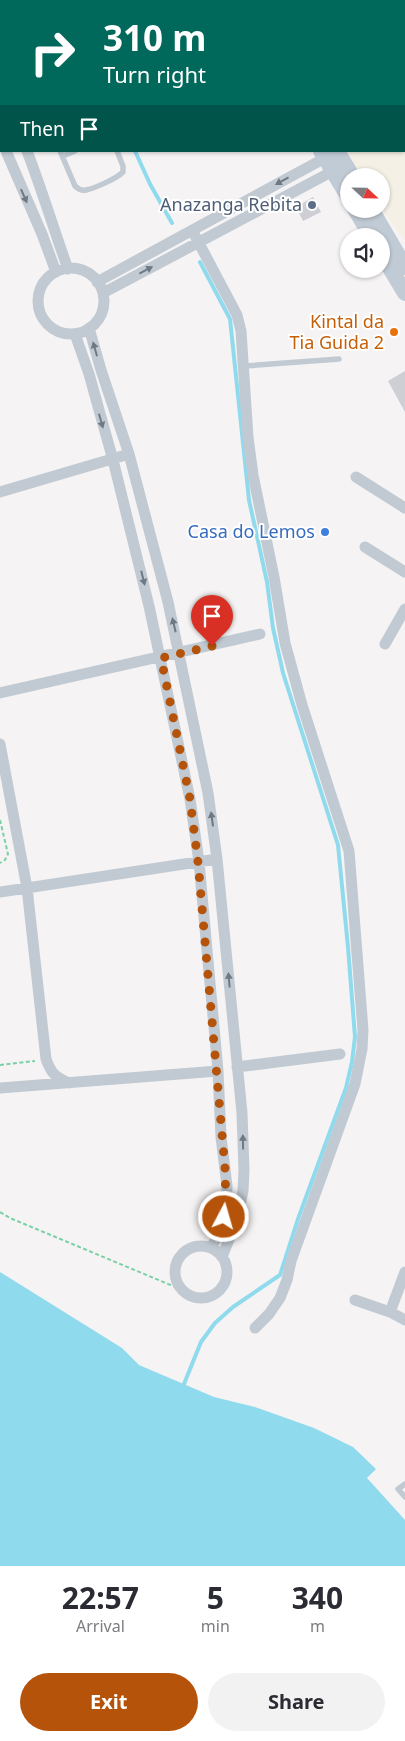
<!DOCTYPE html>
<html lang="en">
<head>
<meta charset="utf-8">
<style>
	:root { --surface:#fff; --page:#f2f2f3; --text:#2b2b33; --muted:#7c7c81; --accent:#b45309 }
	body { margin:0; font-family:"Noto Sans",sans-serif; background:var(--page); color:var(--text); height:100vh; display:flex; flex-direction:column; font-size:19px; white-space:nowrap }
	* { box-sizing:border-box; margin:0 }
	p { font-size:16px; color:var(--muted) }
	.icon { flex:none; width:28px; height:28px; fill:none; stroke:currentColor; stroke-width:2; stroke-linecap:round; stroke-linejoin:round }
	.map { position:relative; height:1566px; overflow:hidden }
	.details { display:flex; flex-direction:column; background:var(--surface); flex:1 }
	.details>* { flex:none }
	.guide { position:absolute; left:0px; top:0px; width:405px; height:152px; box-shadow:0 1px 4px #0004; background:#00695c; color:#fff; overflow:hidden }
	.needle { width:32px; rotate:112deg }
	.controls { position:absolute; left:340px; top:168px; display:grid; gap:10px }
	.controls a { display:grid; place-items:center; width:50px; height:50px; border-radius:50%; background:var(--surface); box-shadow:0 1px 4px #0004; font-size:25px }
	.pin { position:absolute; display:grid; place-items:center; width:42px; height:42px; color:#fff; margin:-51px -21px; border-radius:50% 50% 50% 0; rotate:-45deg; box-shadow:0 0 5px #0007 }
	.pin .icon { rotate:45deg }
	.me { position:absolute; width:55px; margin:-28px; rotate:6deg; stroke-linejoin:round; filter:drop-shadow(0 0 4px #0008) }
	.turn { display:flex; align-items:center; gap:18px; height:105px; padding:0 20px; font-size:22px }
	.turn .icon { width:65px; height:65px; stroke-width:2.5 }
	.turn b { display:block; font-size:35px; line-height:42px }
	.then { display:flex; align-items:center; height:48px; padding:0 20px; background:#0003; gap:10px; font-size:19px }
	.eta { display:flex; justify-content:space-evenly; align-items:center; height:85px; text-align:center }
	.eta b { font-size:30px; font-weight:700; line-height:35px }
	.cta { display:flex; gap:10px; margin-top:auto; padding:10px 20px }
	.cta a { flex:1; height:58px; border-radius:30px; background:var(--accent); color:#fff; font-size:20px; font-weight:700; line-height:58px; text-align:center }
	.cta a+a { background:var(--page); color:var(--text) }
	.map>svg:first-child { display:block }
	.sand { fill:#f5f0e5 }
	.water { fill:#90daee }
	.lines { fill:none; stroke-linecap:round; stroke-linejoin:round }
	.stream { stroke:#90daee; stroke-width:4 }
	.building { fill:#cdcfd5 }
	.path { stroke:#7ad0a6; stroke-width:2; stroke-dasharray:4 2.5; stroke-linecap:butt }
	.lane { stroke:#c1cad2; stroke-width:5.5 }
	.street { stroke:#c1cad2; stroke-width:11 }
	.secondary { stroke:#c1cbd6; stroke-width:16 }
	.oneway { fill:#6e7983 }
	.route { stroke:#b45309; stroke-width:9; stroke-dasharray:0 16.2 }
	.service-dot { fill:#5c6f8a; stroke:#fff; stroke-width:2 }
	.food-dot { fill:#e8710a; stroke:#fff; stroke-width:2 }
	.shop-dot { fill:#3f7fe0; stroke:#fff; stroke-width:2 }
	.labels { text-anchor:middle; stroke-width:4; stroke-linejoin:round; paint-order:stroke }
	.service-label { font-size:18px; fill:#4e5e75; stroke:#fff; text-anchor:end }
	.food-label { font-size:18px; fill:#c56008; stroke:#fff; text-anchor:end }
	.shop-label { font-size:18px; fill:#366cbe; stroke:#fff; text-anchor:end }
</style>
</head>
<body>
<div class="map">
<svg width="405" height="1566" viewBox="0 0 405 1566">
	<rect width="100%" height="100%" fill="#f5f3f3"/>
	<path class="sand" d="M246,0H405V56L404,57V1Z
		M405,93V241L381,208V176H359L341,151H404Z"/>
	<path class="water" d="M0,1272L122,1348L139,1365L214,1397L255,1407L314,1428L353,1447L376,1469L367,1478L405,1520V1566H0Z"/>
	<g class="lines">
		<path class="stream" d="M65,0L66,1
			M135,151L150,184L172,223
			M184,1384L201,1342L215,1323L233,1307L280,1275L298,1219L346,1088L352,1062L355,1037L348,947L338,845L283,673L273,628L267,582L249,500L230,319L200,262"/>
	</g>
	<path class="building" d="M313,197L321,212L303,221L296,207Z
		M405,371V412L388,381Z"/>
	<g class="lines">
		<path class="path" d="M0,820L8,854L5,860L0,863
			M0,1065L35,1061
			M0,1212L10,1218L185,1291"/>
		<path class="lane" d="M60,151L75,186C78,189 81,191 86,190C95,188 116,179 123,172V166L117,151
			M63,156L75,151
			M245,366L339,359
			M405,1484L398,1489L405,1497"/>
		<path class="street" d="M0,87L1,90
			M0,137L1,140
			M6,151L42,234L56,272
			M27,151C42,190 54,230 68,269
			M192,230L237,315L241,331L248,437L253,475L274,577L285,643L302,705L349,851L363,1030L362,1049L355,1084L291,1261L287,1280L280,1298L269,1314L255,1328
			M38 301a33 33 0 1 1 66 0a33 33 0 1 1-66 0Z
			M97,282L325,158
			M103,293L333,171
			M89,328L101,370L129,454L168,602L208,793L217,859L242,1113L244,1170L243,1191L236,1222L222,1257
			M75,334L89,374L113,460L149,606L190,799L199,862L218,1071L221,1137L227,1186L226,1206L221,1229L211,1248
			M356,477L405,508
			M0,492L129,454
			M365,547L405,572
			M385,644L405,609
			M0,693L260,634
			M0,744L27,888L46,1059C51,1073 55,1077 69,1083
			M0,892L217,859
			M237,1067L340,1054
			M0,1088L218,1071
			M175 1272a26 26 0 1 1 52 0a26 26 0 1 1-52 0Z
			M355,1300L390,1312L405,1320
			M390,1312L405,1272"/>
		<path class="secondary" d="M230,0L231,1
			M246,0L247,1
			M321,151L349,198
			M337,151L352,176
			M355,209L371,236
			M371,209L405,267
			M381,253L405,293"/>
	</g>
	<defs><path id="oneway-solid" d="M-6-.8H1V-3.2L6.5 0L1 3.2V.8H-6Z" transform="scale(1.25)"/></defs>
	<g class="oneway">
		<use href="#oneway-solid" transform="translate(282 181) rotate(151)"/>
		<use href="#oneway-solid" transform="translate(24 196) rotate(66)"/>
		<use href="#oneway-solid" transform="translate(146 270) rotate(-28)"/>
		<use href="#oneway-solid" transform="translate(95 349) rotate(-106)"/>
		<use href="#oneway-solid" transform="translate(101 421) rotate(74)"/>
		<use href="#oneway-solid" transform="translate(143 578) rotate(76)"/>
		<use href="#oneway-solid" transform="translate(174 625) rotate(-103)"/>
		<use href="#oneway-solid" transform="translate(212 819) rotate(-98)"/>
		<use href="#oneway-solid" transform="translate(229 980) rotate(-95)"/>
		<use href="#oneway-solid" transform="translate(243 1142) rotate(-91)"/>
	</g>
	<g class="lines">
		<path class="route" d="M212,646L161,658L190,799L198,862L225,1168L226,1206L224,1217"/>
	</g>
	<circle class="service-dot" cx="312" cy="205" r="5"/>
	<circle class="food-dot" cx="394" cy="332" r="5"/>
	<circle class="shop-dot" cx="325" cy="532" r="5"/>
	<g class="labels">
		<g class="service-label">
			<text x="302" y="211">Anazanga Rebita</text>
		</g>
		<g class="food-label">
			<text x="384" y="328">Kintal da<tspan x="384" dy="21">Tia Guida 2</tspan></text>
		</g>
		<g class="shop-label">
			<text x="315" y="538">Casa do Lemos</text>
		</g>
	</g>
</svg>
<div class="controls">
<a><svg class="needle" viewBox="-14 -14 28 28"><path d="M0-13l5 13h-10z" fill="#e53935"/><path d="M0 13l5-13h-10z" fill="#7c7c81"/></svg></a>
<a><svg class="icon" aria-label="sound" viewBox="0 0 24 24"><path d="M4 9h4l5-4v14l-5-4H4zM17 9q2 3 0 6"/></svg></a>
</div>
<div class="pin" style="left:212px;top:646px;background:#d93025"><svg class="icon" aria-label="arrive" viewBox="0 0 24 24"><path d="M6 21V4h12l-3 4 3 4H6"/></svg></div>
<svg class="me" style="left:224px;top:1217px" viewBox="-20 -20 40 40"><circle r="17" fill="#b45309" stroke="#fff" stroke-width="3"/><path d="M0-11L8 9 0 5-8 9z" fill="#fff"/></svg>
<div class="guide">
<div class="turn"><svg class="icon" aria-label="right" viewBox="0 0 24 24"><path d="M7 20v-9h11M14 6l5 5-5 5"/></svg><div><b>310 m</b>Turn right</div></div>
<div class="then">Then<svg class="icon" aria-label="arrive" viewBox="0 0 24 24"><path d="M6 21V4h12l-3 4 3 4H6"/></svg></div>
</div>
</div>
<section class="details">
<div class="eta">
<div><b>22:57</b><p>Arrival</p></div>
<div><b>5</b><p>min</p></div>
<div><b>340</b><p>m</p></div>
</div>
<div class="cta"><a>Exit</a><a>Share</a></div>
</section>
</body>
</html>
